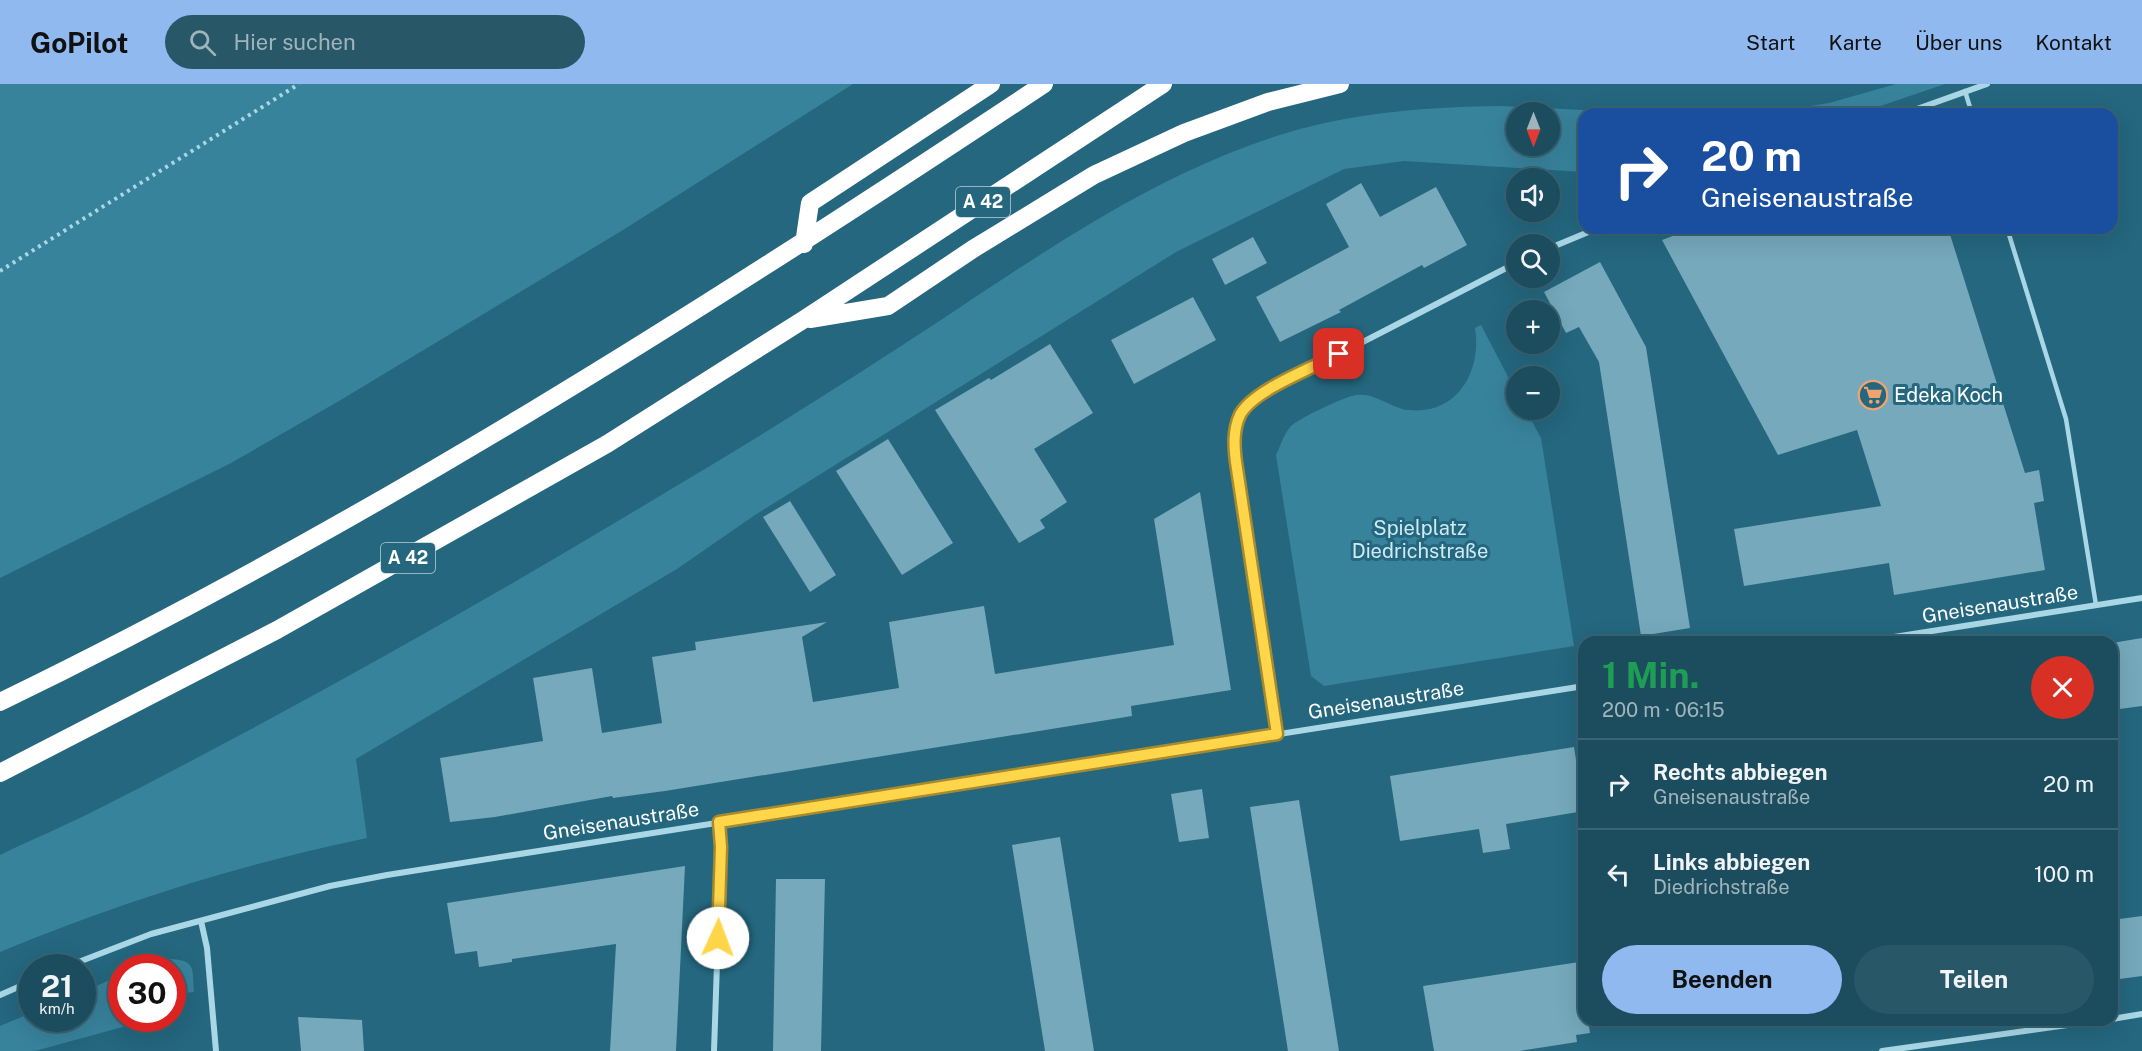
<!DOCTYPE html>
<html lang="de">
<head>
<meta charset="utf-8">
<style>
	:root { --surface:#1b4d5e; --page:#285767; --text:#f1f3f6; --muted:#a0b4bc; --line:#396473; --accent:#90b9f0 }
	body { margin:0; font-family:"Public Sans",sans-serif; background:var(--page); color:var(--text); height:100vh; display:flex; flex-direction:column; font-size:22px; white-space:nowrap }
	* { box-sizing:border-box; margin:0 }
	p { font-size:20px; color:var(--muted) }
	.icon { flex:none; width:33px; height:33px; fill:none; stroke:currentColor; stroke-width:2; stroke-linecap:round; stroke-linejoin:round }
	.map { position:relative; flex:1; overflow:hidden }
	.panel { position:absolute; left:1578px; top:552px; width:540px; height:390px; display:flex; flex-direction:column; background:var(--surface); border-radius:18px; box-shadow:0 6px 24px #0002,0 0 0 2px var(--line) }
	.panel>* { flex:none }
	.top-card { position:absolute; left:1578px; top:24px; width:540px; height:126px; border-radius:18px; box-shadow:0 6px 24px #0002,0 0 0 2px var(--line); background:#1a4fa0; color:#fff; overflow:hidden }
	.needle { width:39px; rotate:180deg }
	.fabs { position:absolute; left:1506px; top:18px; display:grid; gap:12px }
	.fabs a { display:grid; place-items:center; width:54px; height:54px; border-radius:50%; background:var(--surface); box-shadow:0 6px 24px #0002,0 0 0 2px var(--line); font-size:30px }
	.speed { position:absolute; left:18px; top:870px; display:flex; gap:12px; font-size:30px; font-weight:700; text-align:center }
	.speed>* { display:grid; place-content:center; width:78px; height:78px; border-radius:50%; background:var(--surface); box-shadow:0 6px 24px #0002,0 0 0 2px var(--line); line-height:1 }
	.speed small { font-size:15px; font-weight:400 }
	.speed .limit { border:9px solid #d22; background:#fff; color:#111 }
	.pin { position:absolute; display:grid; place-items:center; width:51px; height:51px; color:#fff; margin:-26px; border-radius:12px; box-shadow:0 3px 9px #0006 }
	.me { position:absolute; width:66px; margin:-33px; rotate:2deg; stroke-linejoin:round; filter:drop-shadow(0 0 4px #0008) }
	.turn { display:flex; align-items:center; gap:21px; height:126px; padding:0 24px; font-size:27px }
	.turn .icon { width:78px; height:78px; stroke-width:2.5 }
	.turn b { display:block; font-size:42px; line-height:51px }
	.round { display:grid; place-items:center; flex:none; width:63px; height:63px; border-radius:32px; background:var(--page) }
	.head { display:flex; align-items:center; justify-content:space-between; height:102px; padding:0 24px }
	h1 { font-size:36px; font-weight:700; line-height:45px; color:#1e9e55 }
	.action { display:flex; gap:12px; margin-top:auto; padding:12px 24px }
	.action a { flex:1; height:69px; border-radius:36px; background:var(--accent); color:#111; font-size:24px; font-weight:700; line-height:69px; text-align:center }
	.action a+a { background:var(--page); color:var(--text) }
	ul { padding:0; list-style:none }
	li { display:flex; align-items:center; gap:18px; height:90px; padding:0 24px; border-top:2px solid var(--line) }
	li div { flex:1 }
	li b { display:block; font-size:22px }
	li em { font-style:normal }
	header { display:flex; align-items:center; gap:36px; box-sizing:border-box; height:84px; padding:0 30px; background:var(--accent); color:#111 }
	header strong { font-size:28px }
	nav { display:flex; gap:33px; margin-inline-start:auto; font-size:21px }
	.search { width:420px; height:54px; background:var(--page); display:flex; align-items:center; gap:15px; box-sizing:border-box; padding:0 21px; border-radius:33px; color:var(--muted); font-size:22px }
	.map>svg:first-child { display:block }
	.green { fill:#38839c; fill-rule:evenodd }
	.building { fill:#75a9bb }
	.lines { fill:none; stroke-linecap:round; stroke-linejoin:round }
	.path { stroke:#a9d7e6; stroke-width:4; stroke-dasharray:3 4.5; stroke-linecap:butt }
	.lane { stroke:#a9d7e6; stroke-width:4.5 }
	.street { stroke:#a9d7e6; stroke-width:6 }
	.highway { stroke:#fff; stroke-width:18 }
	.route-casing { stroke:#a68a30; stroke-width:15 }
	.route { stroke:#ffd54a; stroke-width:10 }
	.labels { text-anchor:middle; stroke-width:6; stroke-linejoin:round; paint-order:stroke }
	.shield { fill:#24677e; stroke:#bdd1d8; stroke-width:1.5 }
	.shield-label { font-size:18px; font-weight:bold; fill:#fff }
	.poi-label { font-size:20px; fill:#fff; stroke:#24677e; text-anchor:start }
	.park-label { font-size:20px; fill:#cdebf5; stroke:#24677e }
	.street-label { font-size:20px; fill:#fff; stroke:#24677e }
</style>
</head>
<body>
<header>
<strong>GoPilot</strong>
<div class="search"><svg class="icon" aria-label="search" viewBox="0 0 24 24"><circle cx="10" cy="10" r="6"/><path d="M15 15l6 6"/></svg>Hier suchen</div>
<nav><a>Start</a><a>Karte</a><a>Über uns</a><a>Kontakt</a></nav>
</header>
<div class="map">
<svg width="2142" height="967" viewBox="0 0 2142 967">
	<rect width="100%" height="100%" fill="#24677e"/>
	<path class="green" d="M0,0H853L623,146L339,317L231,379L0,494Z
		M1896,0H1945L1857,30H1762L1829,19Z
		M1502,22L1660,30H1584V88L1404,77L1344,85L1176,168L755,431L677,485L356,675L367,754C239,781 121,818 0,868V771C33,755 67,741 100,724C295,625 486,517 673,404C766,349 857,291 947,232C1054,161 1159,89 1283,50C1355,28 1427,23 1502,22ZM1550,28V62H1516V28Z
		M1481,241L1516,308V326H1526L1541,354L1574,562L1324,602L1311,592L1276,371C1280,363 1284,350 1290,343C1297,335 1346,312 1356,311C1375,308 1390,324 1409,326C1458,331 1482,286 1475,244Z
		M169,875C197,876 192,885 194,908L173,910L172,884L140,883Z
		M121,891L122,934L148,936L35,967H0V942L31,929L32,934H82L83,908Z"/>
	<path class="building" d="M1361,99L1380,133L1436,103L1467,161L1424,184L1422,181L1339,226L1341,228L1280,258L1256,213L1349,163L1326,120Z
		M1694,144H1948L2025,389L2039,386L2044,417L2034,419L2045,486L1894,511L1889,479L1744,502L1734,445L1881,422L1857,346L1778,371L1662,156Z
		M1253,153L1267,179L1225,201L1212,175Z
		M1600,178L1646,263L1690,544L1641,552L1599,278L1579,243L1566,249L1544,208Z
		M1193,213L1216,256L1134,300L1111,256Z
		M1050,260L1093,329L1034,365L1067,418L1040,436L1045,444L1019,459L935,326L989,294L991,296Z
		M888,355L953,459L902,491L836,387Z
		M1200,408L1231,606L1131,622L1132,632L665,707L613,714L612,712L495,733L450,738L440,674L543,657L533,594L592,584L602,649L662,639L652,573L696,566L695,558L827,538L802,553L813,618L899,604L889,538L948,528L984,522L995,590L1174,561L1154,435Z
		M790,417L836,491L810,508L763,433Z
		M2142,554V622L2112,626V559Z
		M1574,663L1584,727L1506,740L1510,765L1483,769L1479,745L1400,757L1390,692Z
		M1202,705L1209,754L1179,758L1171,710Z
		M1299,716L1328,898L1339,967H1288L1264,815L1250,723Z
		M1060,753L1089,936L1094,967H1045L1012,761Z
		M685,782L676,967H610L616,860L512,875V878L479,883L477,867L455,870L447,819Z
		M776,795H825L821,967H773Z
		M2142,832V892L2112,896V836Z
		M1579,878L1584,911V936H1588L1590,949L1576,951L1577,958L1520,967H1434L1423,902Z
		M298,933L362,936L364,967H301Z"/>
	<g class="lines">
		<path class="path" d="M0,187L299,0"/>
		<path class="lane" d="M1965,7L1972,30
			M2007,144L2066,335L2096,521"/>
		<path class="street" d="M1903,30L1987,0
			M1550,164L1598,144
			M1862,558L2142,514
			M1277,650L1236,378C1233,350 1236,330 1258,312L1516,179
			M201,837L207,864L216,967
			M63,884L151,850L330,802L387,791L1584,602
			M0,911L32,897
			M2112,935L2142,930
			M714,967L721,763L719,738
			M1882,967L2103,936"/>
		<path class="highway" d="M804,160L810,119L991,0
			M810,235L888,222L973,165L1094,91L1184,49L1268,18L1340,0
			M0,618C365,441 707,224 1044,0
			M0,689L277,546L607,360L803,236L1163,0"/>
	</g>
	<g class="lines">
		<g class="route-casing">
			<path id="route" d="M718,854L721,763L719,738L1277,650L1236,378C1234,362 1233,346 1240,331C1253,306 1313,284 1339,270"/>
		</g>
		<use href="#route" class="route"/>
	</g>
	<defs>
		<g id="supermarket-ring" transform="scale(1.5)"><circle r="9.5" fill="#24677e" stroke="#f0a36d" stroke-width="1.5"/><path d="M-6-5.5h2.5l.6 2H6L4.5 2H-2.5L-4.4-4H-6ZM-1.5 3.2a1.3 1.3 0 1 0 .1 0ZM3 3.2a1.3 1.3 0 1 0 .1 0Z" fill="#f0a36d"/></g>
	</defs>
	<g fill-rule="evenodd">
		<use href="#supermarket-ring" x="1873" y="311"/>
	</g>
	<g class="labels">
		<g class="shield">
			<rect x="956" y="103" width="54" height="30" rx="4.5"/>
			<rect x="381" y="459" width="54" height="30" rx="4.5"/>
		</g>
		<g class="shield-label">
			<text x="983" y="124">A 42</text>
			<text x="408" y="480">A 42</text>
		</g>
		<g class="poi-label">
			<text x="1894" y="318">Edeka Koch</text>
		</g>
		<g class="park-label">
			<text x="1420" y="451">Spielplatz<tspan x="1420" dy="23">Diedrichstraße</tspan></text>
		</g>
		<g class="street-label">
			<text transform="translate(2000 520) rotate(-9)" y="7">Gneisenaustraße</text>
			<text transform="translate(1386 616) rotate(-9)" y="7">Gneisenaustraße</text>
			<text transform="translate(621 737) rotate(-9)" y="7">Gneisenaustraße</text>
		</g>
	</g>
</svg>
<div class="fabs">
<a><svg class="needle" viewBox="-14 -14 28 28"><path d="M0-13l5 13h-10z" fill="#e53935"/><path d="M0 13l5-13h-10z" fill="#a0b4bc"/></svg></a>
<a><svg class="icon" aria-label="sound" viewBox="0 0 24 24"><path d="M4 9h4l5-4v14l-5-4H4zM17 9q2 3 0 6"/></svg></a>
<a><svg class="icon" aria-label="search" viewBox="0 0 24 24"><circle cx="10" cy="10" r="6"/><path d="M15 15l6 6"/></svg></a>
<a>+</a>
<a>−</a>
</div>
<div class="speed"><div>21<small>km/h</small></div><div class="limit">30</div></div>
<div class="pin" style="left:1339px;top:270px;background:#d93025"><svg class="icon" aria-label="arrive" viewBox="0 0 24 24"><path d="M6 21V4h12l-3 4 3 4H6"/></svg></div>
<svg class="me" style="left:718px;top:854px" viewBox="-20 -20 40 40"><circle r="19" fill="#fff"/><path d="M0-13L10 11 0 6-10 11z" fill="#ffd54a"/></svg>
<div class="top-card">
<div class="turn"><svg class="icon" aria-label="right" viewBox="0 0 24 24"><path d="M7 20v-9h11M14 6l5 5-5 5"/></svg><div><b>20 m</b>Gneisenaustraße</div></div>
</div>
<section class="panel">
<div class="head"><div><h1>1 Min.</h1><p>200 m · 06:15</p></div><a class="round" style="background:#d93025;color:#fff"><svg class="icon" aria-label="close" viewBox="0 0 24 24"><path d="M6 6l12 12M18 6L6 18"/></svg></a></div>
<ul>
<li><svg class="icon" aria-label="right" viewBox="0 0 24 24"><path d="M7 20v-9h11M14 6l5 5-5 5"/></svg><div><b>Rechts abbiegen</b><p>Gneisenaustraße</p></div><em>20 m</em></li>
<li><svg class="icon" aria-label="left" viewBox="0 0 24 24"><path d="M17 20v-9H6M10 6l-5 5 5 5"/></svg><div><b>Links abbiegen</b><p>Diedrichstraße</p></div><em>100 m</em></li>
</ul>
<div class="action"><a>Beenden</a><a>Teilen</a></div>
</section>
</div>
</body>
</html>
